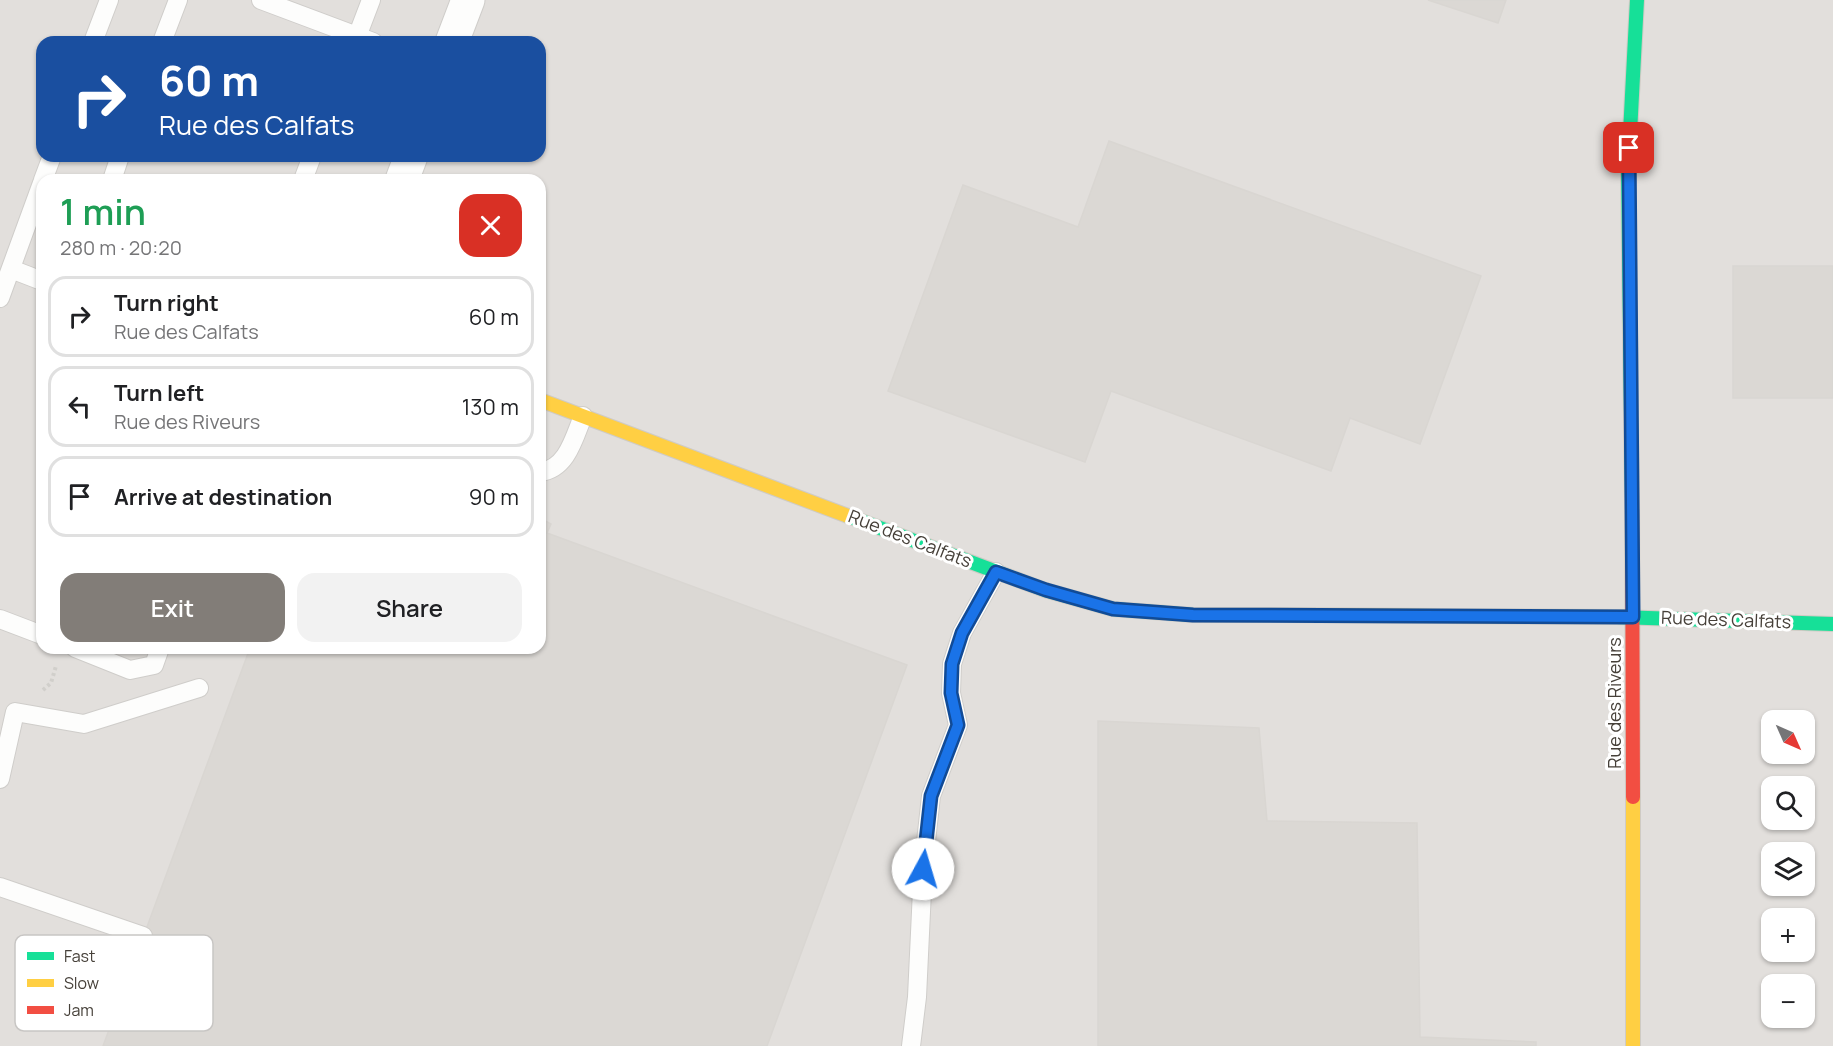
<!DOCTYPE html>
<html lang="en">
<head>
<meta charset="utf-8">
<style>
	:root { --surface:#fff; --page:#f2f2f2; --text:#202124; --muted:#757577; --line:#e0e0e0; --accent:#827d78 }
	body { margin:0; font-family:Manrope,sans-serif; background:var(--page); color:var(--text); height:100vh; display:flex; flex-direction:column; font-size:22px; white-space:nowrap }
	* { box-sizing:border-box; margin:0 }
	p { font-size:20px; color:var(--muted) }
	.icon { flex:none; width:33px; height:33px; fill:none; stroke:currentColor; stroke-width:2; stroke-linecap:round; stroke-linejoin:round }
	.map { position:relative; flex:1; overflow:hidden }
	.sheet { position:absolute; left:36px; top:174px; width:510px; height:480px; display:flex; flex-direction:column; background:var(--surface); border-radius:18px; box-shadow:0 2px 4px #0004 }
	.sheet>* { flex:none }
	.top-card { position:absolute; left:36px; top:36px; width:510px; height:126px; border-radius:18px; box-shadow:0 2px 4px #0004; background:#1a4fa0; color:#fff; overflow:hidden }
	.needle { width:39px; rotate:135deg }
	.fabs { position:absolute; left:1761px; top:710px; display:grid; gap:12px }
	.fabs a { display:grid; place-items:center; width:54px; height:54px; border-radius:12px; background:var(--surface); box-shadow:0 2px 4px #0004; font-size:30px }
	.pin { position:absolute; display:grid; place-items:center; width:51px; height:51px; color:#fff; margin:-26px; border-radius:12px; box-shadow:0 3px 9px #0006 }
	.me { position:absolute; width:66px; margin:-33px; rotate:6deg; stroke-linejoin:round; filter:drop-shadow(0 0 4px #0008) }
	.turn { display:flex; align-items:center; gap:21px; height:126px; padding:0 24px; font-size:27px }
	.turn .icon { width:78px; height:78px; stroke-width:2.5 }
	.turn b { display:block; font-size:42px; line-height:51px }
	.round { display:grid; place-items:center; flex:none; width:63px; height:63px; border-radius:18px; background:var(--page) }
	.headline { display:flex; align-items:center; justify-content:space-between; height:102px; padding:0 24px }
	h1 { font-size:36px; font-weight:600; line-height:45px; color:#1e9e55 }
	.cta { display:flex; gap:12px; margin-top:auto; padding:12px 24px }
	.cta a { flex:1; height:69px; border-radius:18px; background:var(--accent); color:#fff; font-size:24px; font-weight:600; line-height:69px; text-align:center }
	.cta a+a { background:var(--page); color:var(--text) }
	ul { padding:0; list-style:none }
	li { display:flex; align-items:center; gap:18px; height:81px; margin:0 12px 9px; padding:0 12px; border:3px solid var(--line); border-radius:18px }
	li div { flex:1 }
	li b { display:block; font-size:22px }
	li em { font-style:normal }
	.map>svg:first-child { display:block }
	.industrial { fill:#e2dfdc; fill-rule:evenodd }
	.building { fill:#dbd8d4; stroke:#d9d6d2; stroke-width:1.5 }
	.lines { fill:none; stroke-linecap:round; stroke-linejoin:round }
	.lane-casing { stroke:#cfcdca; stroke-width:20 }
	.street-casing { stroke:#cfcdca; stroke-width:35 }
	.fast-casing { stroke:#cfcbc4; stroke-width:16 }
	.slow-casing { stroke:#cfcbc4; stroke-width:16 }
	.jam-casing { stroke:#cfcbc4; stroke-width:16 }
	.path { stroke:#d1cfcb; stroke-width:4; stroke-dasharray:3 3; stroke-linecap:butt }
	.lane { stroke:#fdfdfc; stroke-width:18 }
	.street { stroke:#fdfdfc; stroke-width:33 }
	.fast { stroke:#16e098; stroke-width:14 }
	.slow { stroke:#ffcf43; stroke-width:14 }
	.jam { stroke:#f24e42; stroke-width:14 }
	.route-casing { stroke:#114b97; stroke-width:15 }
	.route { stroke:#1a73e8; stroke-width:10 }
	.labels { text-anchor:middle; stroke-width:6; stroke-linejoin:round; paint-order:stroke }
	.street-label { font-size:18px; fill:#464039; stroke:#fff }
	.key { fill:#fff; stroke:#c8c6c4; stroke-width:1.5 }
	.key-label { font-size:16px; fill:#464039 }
</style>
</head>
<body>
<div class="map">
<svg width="1833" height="1046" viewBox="0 0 1833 1046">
	<rect width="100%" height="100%" fill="#f1efec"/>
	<path class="industrial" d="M0,0H1833V1046H0ZM42,42H540V156H42ZM42,180H540V648H42ZM1772,720H1804V753H1772ZM1772,786H1804V819H1772ZM1772,852H1804V885H1772ZM1772,918H1804V951H1772ZM1772,984H1804V1017H1772Z"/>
	<path class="building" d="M1428,0H1506L1498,23Z
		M1109,141L1481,276L1420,444L1350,418L1331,471L1111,391L1085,462L888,391L963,185L1078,227Z
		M1733,266H1833V398H1733Z
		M540,518L551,524L547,533L907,665L767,1046H103L250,648H540Z
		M1098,721L1259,728L1267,821L1417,823L1420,1037L1536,1042V1046H1098Z"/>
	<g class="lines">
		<g class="lane-casing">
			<path id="lane" d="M261,0L373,42
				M93,42L109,0
				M162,42L178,0
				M355,42L371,0
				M43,180L52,156
				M112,180L120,156
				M303,180L312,156
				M11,269L42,281
				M0,298L42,183
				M540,472C567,469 574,438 583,416
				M0,619L42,635
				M75,648L130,670L154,665L160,648
				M0,779L15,712L84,724L199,688
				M0,887L143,936
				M911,1046L917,997L923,869L931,796L958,725L951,693L952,664L962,633L996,572"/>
		</g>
		<g class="street-casing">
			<path id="street" d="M452,42L468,0
				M402,180L411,156"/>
		</g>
		<g class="fast-casing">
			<path id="fast" d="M1632,498L1628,171L1637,0
				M848,516L1045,590L1113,609L1193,615H1281
				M1617,617L1833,624"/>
		</g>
		<g class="slow-casing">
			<path id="slow" d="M540,400L848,516
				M1281,615L1617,617
				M1633,797V1046"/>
		</g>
		<g class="jam-casing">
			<path id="jam" d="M1632,498L1633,797"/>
		</g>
		<path class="path" d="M43,690L51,683L56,666"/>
		<use href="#lane" class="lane"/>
		<use href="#street" class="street"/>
		<use href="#fast" class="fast"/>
		<use href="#slow" class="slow"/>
		<use href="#jam" class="jam"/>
	</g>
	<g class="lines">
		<g class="route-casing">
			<path id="route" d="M923,869L931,796L958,725L951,693L952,664L962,633L996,572L1046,590L1113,609L1193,615L1633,617L1629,148"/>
		</g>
		<use href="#route" class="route"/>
	</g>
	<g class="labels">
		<g class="street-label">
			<text transform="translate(910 539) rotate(21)" y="6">Rue des Calfats</text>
			<text transform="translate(1726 620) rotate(2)" y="6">Rue des Calfats</text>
			<text transform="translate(1615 703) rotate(-90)" y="6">Rue des Riveurs</text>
		</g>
	</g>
	<rect x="15" y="935" width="198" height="96" rx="9" class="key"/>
	<rect x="27" y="952" width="27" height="8" fill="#16e098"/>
	<rect x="27" y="979" width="27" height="8" fill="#ffcf43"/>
	<rect x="27" y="1006" width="27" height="8" fill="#f24e42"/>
	<g class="key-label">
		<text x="64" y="962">Fast</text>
		<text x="64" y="989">Slow</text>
		<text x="64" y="1016">Jam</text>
	</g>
</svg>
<div class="fabs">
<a><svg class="needle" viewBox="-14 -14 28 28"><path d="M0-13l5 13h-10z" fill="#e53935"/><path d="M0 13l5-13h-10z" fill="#757577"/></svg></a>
<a><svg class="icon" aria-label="search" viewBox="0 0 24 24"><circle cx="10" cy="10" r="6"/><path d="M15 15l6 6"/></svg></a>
<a><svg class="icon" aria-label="layers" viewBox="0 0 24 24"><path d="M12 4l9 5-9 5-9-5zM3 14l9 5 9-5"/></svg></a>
<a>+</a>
<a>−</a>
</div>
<div class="pin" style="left:1629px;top:148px;background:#d93025"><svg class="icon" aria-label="arrive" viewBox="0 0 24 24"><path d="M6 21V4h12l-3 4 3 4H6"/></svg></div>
<svg class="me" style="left:923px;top:869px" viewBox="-20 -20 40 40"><circle r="19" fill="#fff"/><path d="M0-13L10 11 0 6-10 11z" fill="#1a73e8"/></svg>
<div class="top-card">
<div class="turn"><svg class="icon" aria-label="right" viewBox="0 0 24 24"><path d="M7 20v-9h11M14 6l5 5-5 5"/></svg><div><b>60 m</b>Rue des Calfats</div></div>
</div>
<section class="sheet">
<div class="headline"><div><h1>1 min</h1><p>280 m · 20:20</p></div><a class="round" style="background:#d93025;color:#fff"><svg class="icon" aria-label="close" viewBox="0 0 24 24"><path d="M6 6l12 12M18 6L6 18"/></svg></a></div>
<ul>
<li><svg class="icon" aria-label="right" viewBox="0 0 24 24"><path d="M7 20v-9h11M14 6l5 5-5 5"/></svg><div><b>Turn right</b><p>Rue des Calfats</p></div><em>60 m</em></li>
<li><svg class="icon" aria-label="left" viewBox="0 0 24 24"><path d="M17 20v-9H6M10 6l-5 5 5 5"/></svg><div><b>Turn left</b><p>Rue des Riveurs</p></div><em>130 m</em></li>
<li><svg class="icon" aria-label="arrive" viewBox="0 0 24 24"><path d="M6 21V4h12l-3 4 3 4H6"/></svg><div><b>Arrive at destination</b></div><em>90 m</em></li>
</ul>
<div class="cta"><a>Exit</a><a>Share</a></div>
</section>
</div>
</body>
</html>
